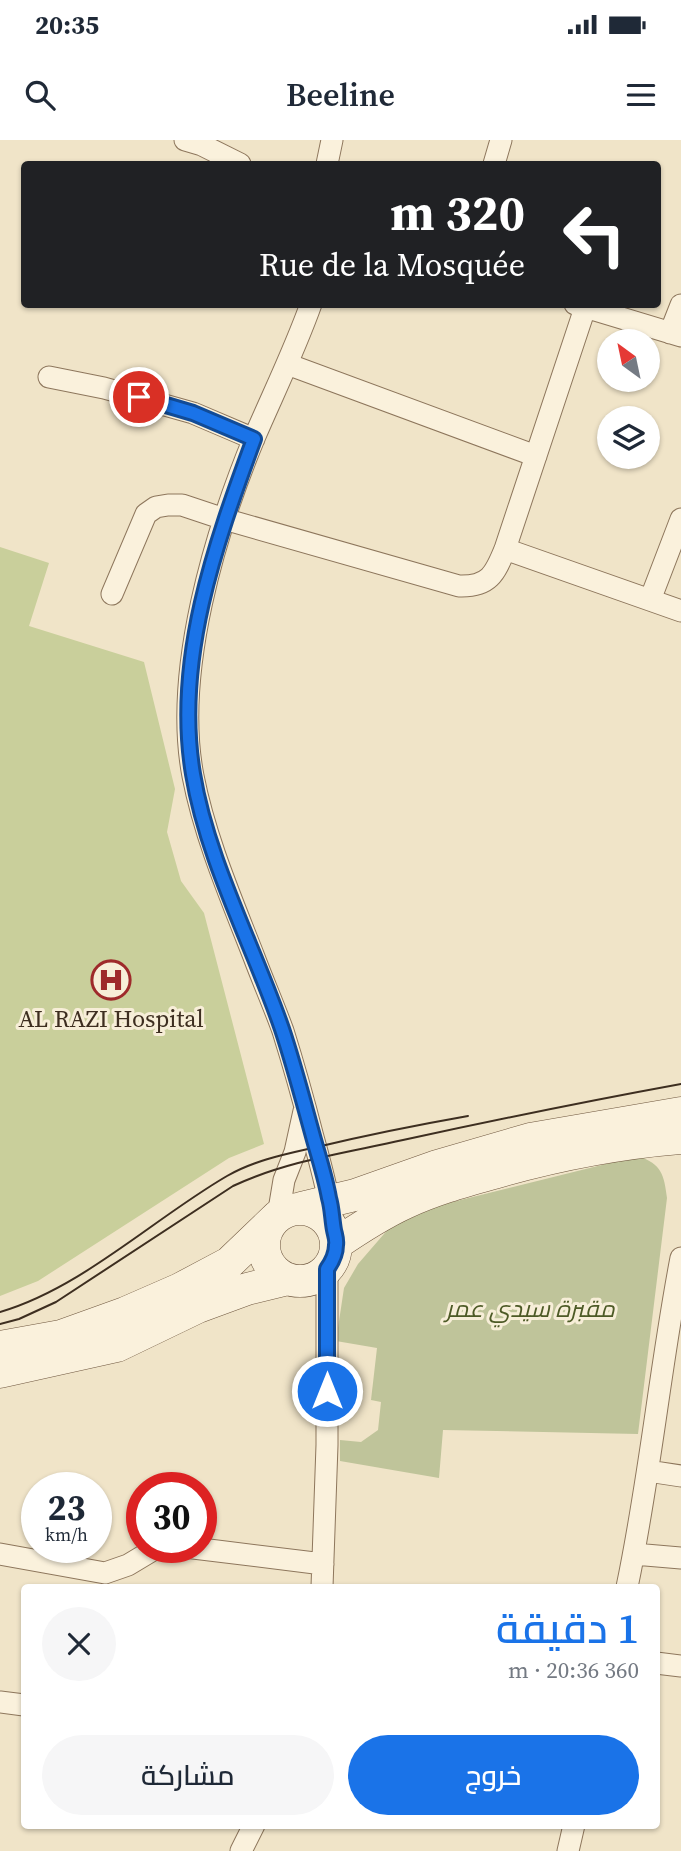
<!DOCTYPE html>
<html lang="ar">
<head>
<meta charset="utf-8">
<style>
	:root { --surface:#fff; --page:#f6f6f7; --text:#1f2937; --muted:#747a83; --accent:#1a73e8 }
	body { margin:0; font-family:"Source Serif 4",Cairo,serif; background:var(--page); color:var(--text); direction:rtl; height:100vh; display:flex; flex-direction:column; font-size:26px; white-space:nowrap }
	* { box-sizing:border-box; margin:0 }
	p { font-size:23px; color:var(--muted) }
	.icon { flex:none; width:38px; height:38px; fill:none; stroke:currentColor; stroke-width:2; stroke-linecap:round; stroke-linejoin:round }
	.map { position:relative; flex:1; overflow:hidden; direction:ltr }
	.panel { position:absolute; left:21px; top:1444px; width:639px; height:245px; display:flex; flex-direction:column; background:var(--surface); border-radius:7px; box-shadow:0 2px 5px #0004; direction:rtl }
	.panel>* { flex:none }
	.top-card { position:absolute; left:21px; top:21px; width:640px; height:147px; border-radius:7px; box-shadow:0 2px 5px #0004; direction:rtl; background:#202124; color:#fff; overflow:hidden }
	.needle { width:46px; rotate:327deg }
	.fabs { position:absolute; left:597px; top:189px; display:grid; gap:14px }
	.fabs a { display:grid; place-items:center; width:63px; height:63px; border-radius:50%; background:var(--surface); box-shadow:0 2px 5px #0004; font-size:35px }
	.speed { position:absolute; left:21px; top:1332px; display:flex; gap:14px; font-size:35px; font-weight:700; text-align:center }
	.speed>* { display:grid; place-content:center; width:91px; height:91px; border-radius:50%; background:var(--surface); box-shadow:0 2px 5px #0004; line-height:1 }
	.speed small { font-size:18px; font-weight:400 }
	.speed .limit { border:10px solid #d22; background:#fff; color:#111 }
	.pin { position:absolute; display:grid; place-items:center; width:60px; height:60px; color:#fff; margin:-30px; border:4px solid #fff; border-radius:50%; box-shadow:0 2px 7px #0007 }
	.me { position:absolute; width:77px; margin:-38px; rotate:0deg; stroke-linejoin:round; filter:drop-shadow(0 0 5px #0008) }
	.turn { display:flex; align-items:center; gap:24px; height:147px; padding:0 21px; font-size:32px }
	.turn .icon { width:91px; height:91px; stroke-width:2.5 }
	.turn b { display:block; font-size:49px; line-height:60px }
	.round { display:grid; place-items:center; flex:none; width:74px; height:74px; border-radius:37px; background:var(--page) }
	.summary { display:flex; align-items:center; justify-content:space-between; height:119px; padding:0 21px }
	h1 { font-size:42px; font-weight:600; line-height:52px; color:var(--accent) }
	.primary-button { display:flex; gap:14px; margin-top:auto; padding:14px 21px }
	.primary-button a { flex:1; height:80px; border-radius:42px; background:var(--accent); color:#fff; font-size:28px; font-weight:600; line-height:80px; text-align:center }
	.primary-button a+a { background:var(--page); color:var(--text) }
	.status { display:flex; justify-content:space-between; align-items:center; height:49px; padding:0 35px; background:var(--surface); direction:ltr }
	.status svg { height:19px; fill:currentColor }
	header { display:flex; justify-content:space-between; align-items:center; height:91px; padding:0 21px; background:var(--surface); font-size:32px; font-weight:600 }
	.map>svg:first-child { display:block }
	.green { fill:#c9cf9b }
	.cemetery { fill:#bfc49a }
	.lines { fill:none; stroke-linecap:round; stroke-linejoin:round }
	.street-casing { stroke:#8d765c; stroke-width:23 }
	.secondary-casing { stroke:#6f573f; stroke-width:33 }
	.street { stroke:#faf1dc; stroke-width:21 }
	.secondary { stroke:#faf1dc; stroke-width:32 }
	.tram { stroke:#3d2e20; stroke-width:2 }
	.route-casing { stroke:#114b97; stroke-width:18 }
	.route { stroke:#1a73e8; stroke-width:12 }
	.labels { text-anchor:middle; stroke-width:6; stroke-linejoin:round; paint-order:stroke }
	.poi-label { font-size:24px; fill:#3d2e20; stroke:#f7eed8 }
	.park-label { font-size:24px; font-style:italic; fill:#4d5a26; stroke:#f7eed8 }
</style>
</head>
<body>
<div class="status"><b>20:35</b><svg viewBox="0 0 49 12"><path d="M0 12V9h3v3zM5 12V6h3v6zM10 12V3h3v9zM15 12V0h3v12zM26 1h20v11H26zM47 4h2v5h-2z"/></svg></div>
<header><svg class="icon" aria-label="menu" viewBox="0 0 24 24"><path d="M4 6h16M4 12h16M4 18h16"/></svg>Beeline<svg class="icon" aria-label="search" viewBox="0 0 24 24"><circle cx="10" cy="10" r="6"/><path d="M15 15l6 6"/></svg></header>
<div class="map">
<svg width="681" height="1711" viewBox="0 0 681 1711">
	<rect width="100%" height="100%" fill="#f0e4c8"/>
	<path class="green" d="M0,407L49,423L29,486L144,522L175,649L167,692L181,741L204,773L264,1004L229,1018L38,1141L0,1156Z"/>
	<path class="cemetery" d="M638,1016C662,1024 664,1035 667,1058L638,1294L443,1290L439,1338L340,1321V1300L361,1302L378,1290L381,1262L371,1260L377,1208L336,1201L344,1148L358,1124L390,1087L412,1072Z"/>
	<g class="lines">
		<g class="street-casing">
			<path id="street" d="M185,0L202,5L240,24
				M327,24L332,0
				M494,24L501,0
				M311,164C295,209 274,252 255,296C215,392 173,532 193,636C205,698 231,758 254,817C263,841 274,866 283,891C294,926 304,962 313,997C322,1029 330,1059 334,1090
				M575,164L681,196
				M670,193L681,165
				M287,224L536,316
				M49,237L104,248L193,273L254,299
				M505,409L681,471
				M112,454L146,374L156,367L168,365H182L224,379L459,446C489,447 495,434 505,409L585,168
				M650,460L681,379
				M278,1076L284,1040L295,1012L304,971
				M648,1331L681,1336
				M185,1407L323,1424
				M0,1414L105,1433L128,1425L158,1407
				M634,1414L681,1418
				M322,1447L327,1305V1129
				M627,1447C650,1338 660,1227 681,1118
				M656,1523L681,1526
				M0,1562L24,1565
				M241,1711L254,1685
				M568,1711L574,1685"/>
		</g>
		<g class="secondary-casing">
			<path id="secondary" d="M301,1068L355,1055L437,1026L530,999L681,973
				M264 1105a36 36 0 1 1 72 0a36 36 0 1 1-72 0Z
				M336,1104C358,1089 381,1074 405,1063C435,1049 465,1041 497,1032C557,1015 619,1003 681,998
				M0,1207L61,1196L125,1173L180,1149L229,1123L278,1076
				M0,1232L117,1206L198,1167L247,1149L288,1139"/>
		</g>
		<use href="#street" class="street"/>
		<use href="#secondary" class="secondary"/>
		<path class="tram" d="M0,1172C82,1148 153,1079 227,1036C255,1020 286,1014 317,1007C367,995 417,985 468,976
			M0,1184L19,1179L56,1162L233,1046C286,1021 345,1013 403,1000C495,980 588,961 681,944"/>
	</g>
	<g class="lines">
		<g class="route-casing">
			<path id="route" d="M139,257L193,273L254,299C215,405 174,520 193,634C207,720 254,807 282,889C295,928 305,968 316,1007C321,1024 326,1041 329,1058C332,1068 332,1079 334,1090C335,1095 337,1100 336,1105C336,1114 332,1122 327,1129V1251"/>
		</g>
		<use href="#route" class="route"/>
	</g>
	<defs>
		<g id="hospital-ring" transform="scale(2.0125)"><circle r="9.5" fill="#f7eed8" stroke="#9e2a2b" stroke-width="1.5"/><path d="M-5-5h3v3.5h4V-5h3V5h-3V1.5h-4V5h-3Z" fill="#9e2a2b"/></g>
	</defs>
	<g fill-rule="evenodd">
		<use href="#hospital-ring" x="111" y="840"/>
	</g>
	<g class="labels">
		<g class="poi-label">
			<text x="111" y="887">AL RAZI Hospital</text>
		</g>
		<g class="park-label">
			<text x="530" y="1177">مقبرة سيدي عمر</text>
		</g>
	</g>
</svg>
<div class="fabs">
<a><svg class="needle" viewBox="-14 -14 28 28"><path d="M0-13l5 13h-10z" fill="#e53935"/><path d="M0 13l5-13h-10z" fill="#747a83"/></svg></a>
<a><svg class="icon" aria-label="layers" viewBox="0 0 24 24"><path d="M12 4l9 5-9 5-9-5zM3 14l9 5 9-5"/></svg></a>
</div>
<div class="speed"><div>23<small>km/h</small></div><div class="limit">30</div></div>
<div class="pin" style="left:139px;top:257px;background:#d93025"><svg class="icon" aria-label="arrive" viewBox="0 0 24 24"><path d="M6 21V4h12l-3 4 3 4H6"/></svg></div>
<svg class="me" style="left:327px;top:1251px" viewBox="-20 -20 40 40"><circle r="17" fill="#1a73e8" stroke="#fff" stroke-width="3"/><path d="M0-11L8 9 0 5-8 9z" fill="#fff"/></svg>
<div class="top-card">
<div class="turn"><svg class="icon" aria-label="left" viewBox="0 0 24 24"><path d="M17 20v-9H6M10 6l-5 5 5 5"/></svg><div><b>320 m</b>Rue de la Mosquée</div></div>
</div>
<section class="panel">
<div class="summary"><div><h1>1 دقيقة</h1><p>360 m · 20:36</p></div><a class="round"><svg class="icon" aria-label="close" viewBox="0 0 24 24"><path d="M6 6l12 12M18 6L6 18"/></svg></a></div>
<div class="primary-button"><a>خروج</a><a>مشاركة</a></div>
</section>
</div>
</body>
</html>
